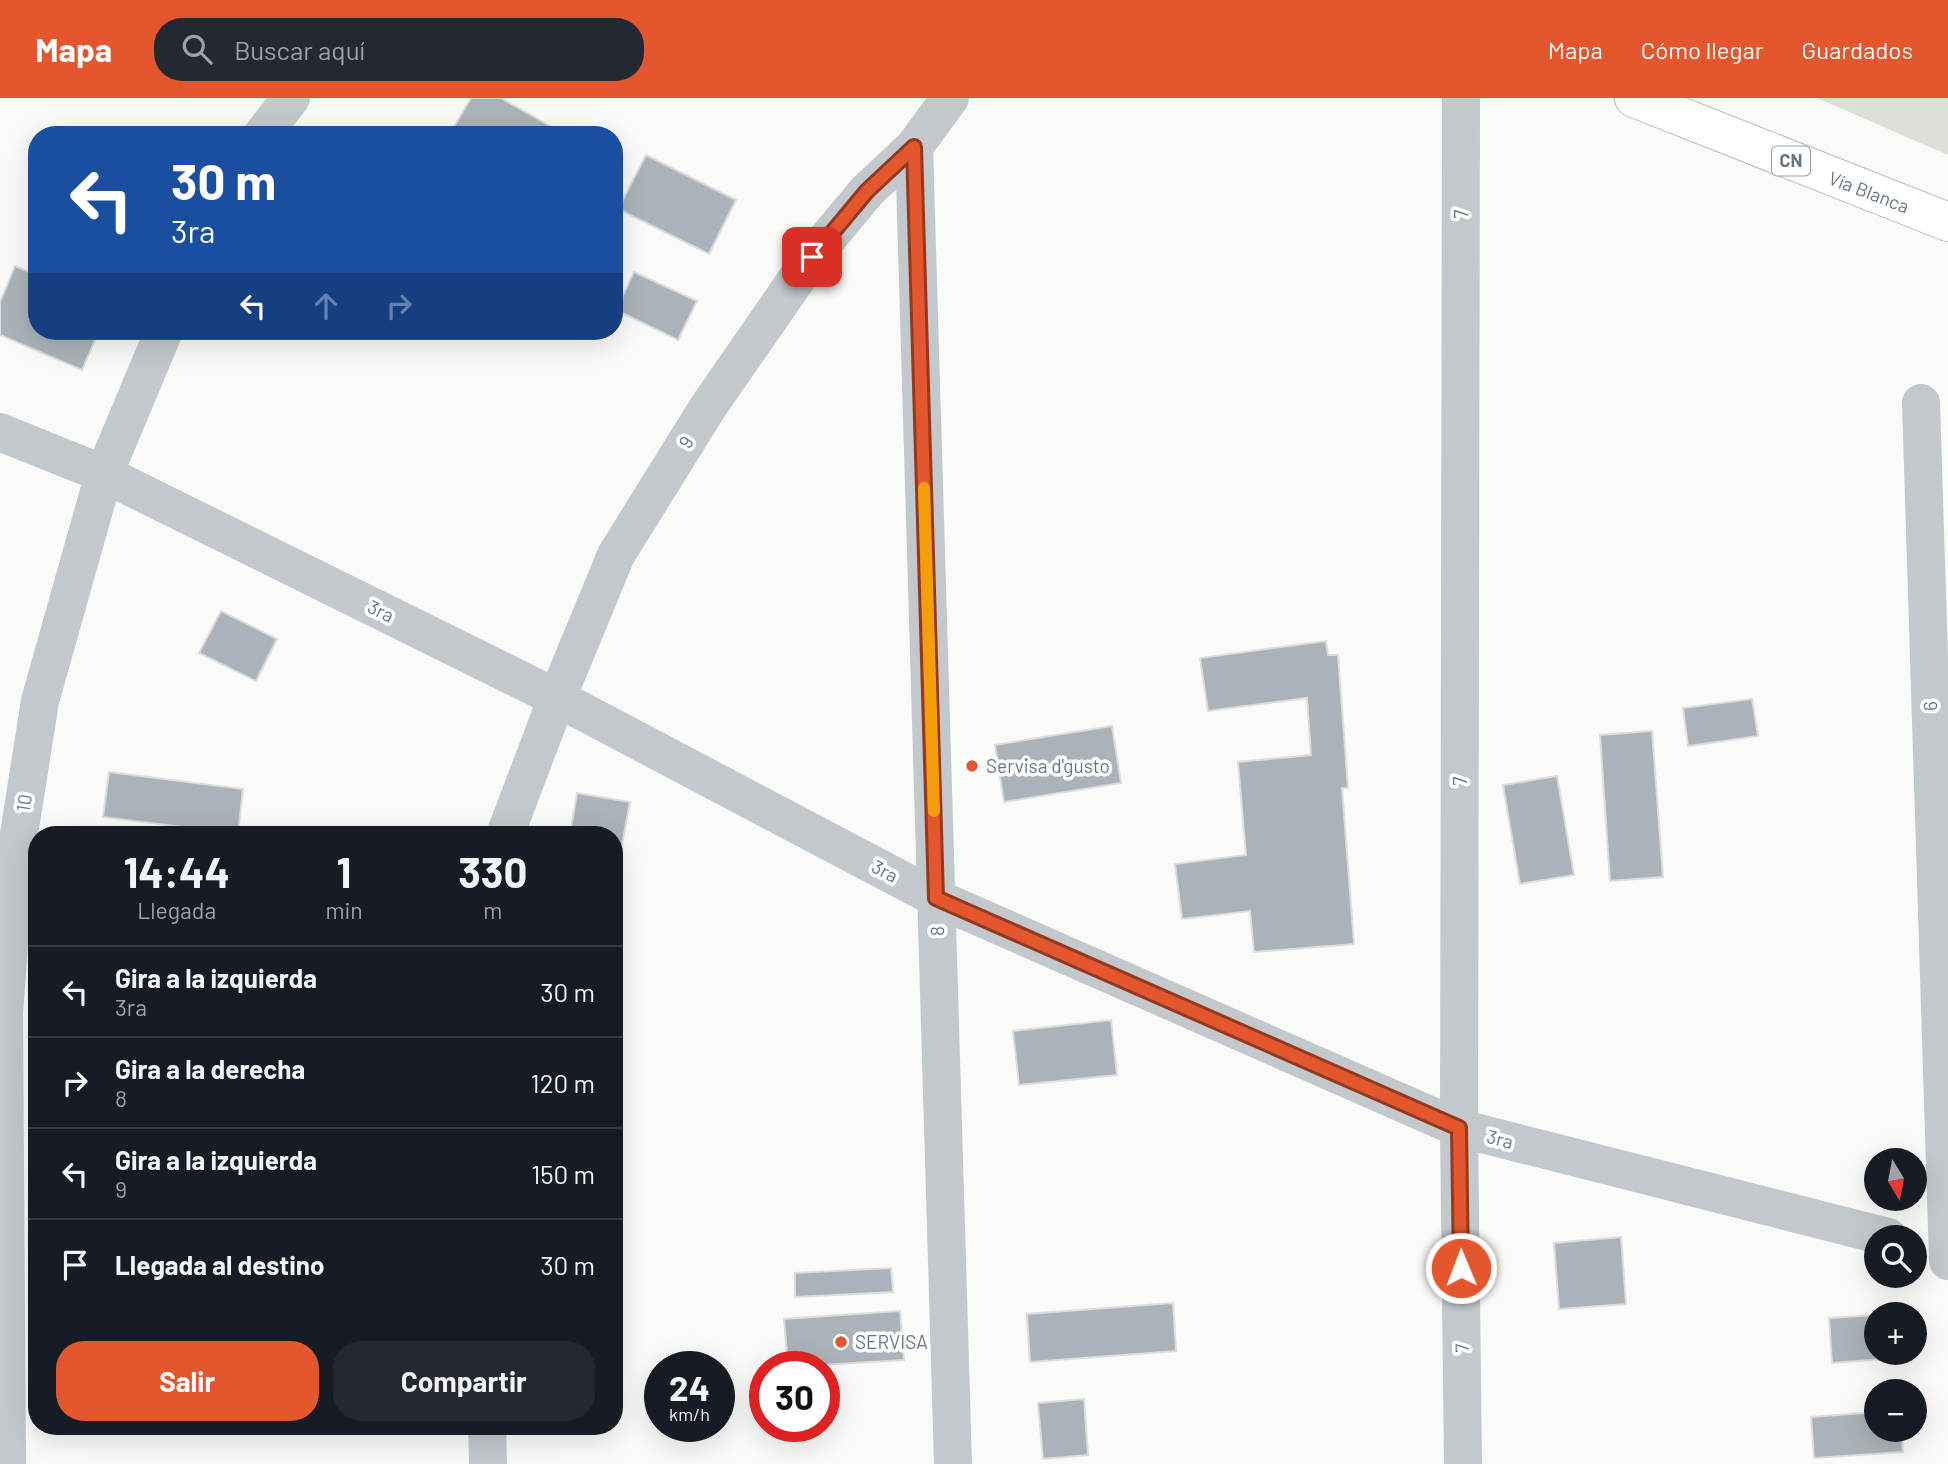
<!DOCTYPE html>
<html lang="es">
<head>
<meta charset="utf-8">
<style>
	:root { --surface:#171b24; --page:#242831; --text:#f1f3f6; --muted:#9ea1a6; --line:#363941; --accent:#e4572e }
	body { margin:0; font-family:Barlow,sans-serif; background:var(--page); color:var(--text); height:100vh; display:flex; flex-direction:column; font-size:26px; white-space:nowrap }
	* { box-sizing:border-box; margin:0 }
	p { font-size:23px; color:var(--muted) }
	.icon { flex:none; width:38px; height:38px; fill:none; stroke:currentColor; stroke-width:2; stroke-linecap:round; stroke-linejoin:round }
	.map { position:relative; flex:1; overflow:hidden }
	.details { position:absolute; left:28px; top:728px; width:595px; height:609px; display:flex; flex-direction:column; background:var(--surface); border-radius:28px; box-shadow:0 7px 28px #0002 }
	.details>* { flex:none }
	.hud { position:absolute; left:28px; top:28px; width:595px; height:214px; border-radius:28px; box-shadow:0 7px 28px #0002; background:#1a4fa0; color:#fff; overflow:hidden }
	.needle { width:46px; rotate:170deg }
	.fabs { position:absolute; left:1864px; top:1050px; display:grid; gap:14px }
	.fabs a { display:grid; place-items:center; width:63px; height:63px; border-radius:50%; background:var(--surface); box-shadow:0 7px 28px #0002; font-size:35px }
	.speed { position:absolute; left:644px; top:1253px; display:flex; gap:14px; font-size:35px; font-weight:700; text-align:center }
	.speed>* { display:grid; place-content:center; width:91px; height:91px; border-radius:50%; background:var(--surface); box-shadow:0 7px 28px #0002; line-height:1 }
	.speed small { font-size:18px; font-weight:400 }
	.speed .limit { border:10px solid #d22; background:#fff; color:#111 }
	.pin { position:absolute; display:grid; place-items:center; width:60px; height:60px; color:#fff; margin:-30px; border-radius:14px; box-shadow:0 4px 10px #0006 }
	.me { position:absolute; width:77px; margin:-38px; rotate:359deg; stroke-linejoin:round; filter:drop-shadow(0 0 5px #0008) }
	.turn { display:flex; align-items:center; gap:24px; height:147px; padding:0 28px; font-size:32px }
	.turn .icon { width:91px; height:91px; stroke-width:2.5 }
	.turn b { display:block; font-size:49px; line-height:60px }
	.lanes { display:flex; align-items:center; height:66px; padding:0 28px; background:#0003; justify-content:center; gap:35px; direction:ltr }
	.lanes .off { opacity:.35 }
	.eta { display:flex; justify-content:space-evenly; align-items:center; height:119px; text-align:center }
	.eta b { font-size:42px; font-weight:700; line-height:49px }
	.button { display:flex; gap:14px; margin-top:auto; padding:14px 28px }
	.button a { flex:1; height:80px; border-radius:28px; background:var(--accent); color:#fff; font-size:28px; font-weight:700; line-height:80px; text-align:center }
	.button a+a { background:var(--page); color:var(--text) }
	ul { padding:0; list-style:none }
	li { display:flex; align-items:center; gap:21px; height:91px; padding:0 28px; border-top:2px solid var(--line) }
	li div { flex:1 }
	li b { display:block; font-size:26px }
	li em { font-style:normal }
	header { display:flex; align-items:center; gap:42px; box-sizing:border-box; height:98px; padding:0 35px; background:var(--accent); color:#fff }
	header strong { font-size:33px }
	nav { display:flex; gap:38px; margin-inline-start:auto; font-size:24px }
	.search { width:490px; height:63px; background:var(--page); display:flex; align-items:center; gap:18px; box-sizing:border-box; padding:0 24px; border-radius:28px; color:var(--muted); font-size:26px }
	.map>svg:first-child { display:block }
	.green { fill:#dadfd7 }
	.building { fill:#aab3b9; stroke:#dcdcda; stroke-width:2 }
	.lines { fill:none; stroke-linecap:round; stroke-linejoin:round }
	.trunk-casing { stroke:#b4b9bd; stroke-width:40 }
	.minor { stroke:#c3c8cc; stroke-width:38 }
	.trunk { stroke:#fff; stroke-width:38 }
	.route-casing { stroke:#94391e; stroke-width:18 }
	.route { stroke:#e4572e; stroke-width:12 }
	.slow { stroke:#f59e0b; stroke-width:12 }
	.poi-dot { fill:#e4572e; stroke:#fff; stroke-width:2.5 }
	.labels { text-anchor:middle; stroke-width:7; stroke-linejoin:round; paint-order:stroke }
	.shield { fill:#fff; stroke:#939fa8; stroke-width:2 }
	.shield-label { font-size:18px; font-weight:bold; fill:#657683 }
	.street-label { font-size:19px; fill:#657683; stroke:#fff }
	.poi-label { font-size:19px; fill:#657683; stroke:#fff; text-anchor:start }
</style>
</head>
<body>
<header>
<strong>Mapa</strong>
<div class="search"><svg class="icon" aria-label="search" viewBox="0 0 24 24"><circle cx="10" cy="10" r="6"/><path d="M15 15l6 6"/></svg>Buscar aquí</div>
<nav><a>Mapa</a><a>Cómo llegar</a><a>Guardados</a></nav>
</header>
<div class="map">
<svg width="1948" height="1366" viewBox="0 0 1948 1366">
	<rect width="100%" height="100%" fill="#fafaf8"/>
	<path class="green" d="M1817,0H1948V57Z"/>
	<path class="building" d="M471,0H501L557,32L554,37H449Z
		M646,57L736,102L709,156L618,111Z
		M15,168L37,177V233H99L82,272L0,237V204Z
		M634,174L697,203L678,242L616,212Z
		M221,513L277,541L256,583L199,555Z
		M1326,543L1328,557H1338L1348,690H1342L1354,846L1254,854L1250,813L1182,821L1175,766L1246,757L1238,664L1311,657L1307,600L1208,613L1200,560Z
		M1752,601L1758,638L1688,648L1683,610Z
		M1112,628L1121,685L1004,704L995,647Z
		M1652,633L1663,779L1610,783L1600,637Z
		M109,674L243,691L238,736L103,719Z
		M1557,678L1574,777L1520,786L1503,687Z
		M577,695L630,704L614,789V737H570Z
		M1111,922L1117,977L1019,987L1013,933Z
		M1621,1139L1626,1206L1559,1211L1554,1145Z
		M891,1170L893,1194L795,1199V1175Z
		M1173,1205L1176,1253L1030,1264L1027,1216Z
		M900,1213L904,1262L788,1269L784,1221Z
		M1876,1217V1255H1910L1911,1259L1832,1265L1829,1220Z
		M1084,1301L1088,1357L1043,1361L1038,1305Z
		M1876,1314V1332H1901L1903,1354L1814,1360L1811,1319Z"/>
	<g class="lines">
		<g class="trunk-casing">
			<path id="trunk" d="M1634,0L1948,124"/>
		</g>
		<path class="minor" d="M1461,0L1459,1030L1463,1366
			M262,37L291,0
			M914,49L953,1366
			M1921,305L1948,1163
			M0,334L104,376L557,600L936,800L1459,1030L1888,1139
			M505,737L557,600L616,457L708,309L812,159L867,93L914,49L950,0
			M487,1328L488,1366
			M7,1366L4,914L16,755L40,603L104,376L164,233"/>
		<use href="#trunk" class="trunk"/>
	</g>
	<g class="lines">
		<g class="route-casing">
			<path id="route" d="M812,159L867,93L914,49L936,800L1459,1030L1461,1170"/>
		</g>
		<use href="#route" class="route"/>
		<path class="slow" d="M924,390L934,713"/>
	</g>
	<g class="poi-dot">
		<circle cx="972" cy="668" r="7"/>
		<circle cx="841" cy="1244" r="7"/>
	</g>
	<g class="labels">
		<rect class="shield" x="1772" y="48.5" width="38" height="29" rx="5"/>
		<g class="shield-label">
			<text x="1791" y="69">CN</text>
		</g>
		<g class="street-label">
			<text transform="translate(1869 94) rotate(21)" y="7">Vía Blanca</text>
			<text transform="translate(1461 116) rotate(-90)" y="7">7</text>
			<text transform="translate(686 344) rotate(-58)" y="7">9</text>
			<text transform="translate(381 513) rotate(26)" y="7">3ra</text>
			<text transform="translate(1930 608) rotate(-92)" y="7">6</text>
			<text transform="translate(1460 683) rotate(-90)" y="7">7</text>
			<text transform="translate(24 705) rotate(-81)" y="7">10</text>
			<text transform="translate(885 773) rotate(28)" y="7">3ra</text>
			<text transform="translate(937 833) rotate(-92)" y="7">8</text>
			<text transform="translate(1500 1041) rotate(14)" y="7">3ra</text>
			<text transform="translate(1462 1250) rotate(-91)" y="7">7</text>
		</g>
		<g class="poi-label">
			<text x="986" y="675">Servisa d'gusto</text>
			<text x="855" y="1251">SERVISA</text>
		</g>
	</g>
</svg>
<div class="fabs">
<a><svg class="needle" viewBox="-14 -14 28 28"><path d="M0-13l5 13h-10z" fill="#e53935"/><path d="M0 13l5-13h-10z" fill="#9ea1a6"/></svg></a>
<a><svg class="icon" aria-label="search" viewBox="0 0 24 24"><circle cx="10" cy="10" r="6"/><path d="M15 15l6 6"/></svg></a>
<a>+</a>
<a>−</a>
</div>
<div class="speed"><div>24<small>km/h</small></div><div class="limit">30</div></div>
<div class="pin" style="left:812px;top:159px;background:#d93025"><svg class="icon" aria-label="arrive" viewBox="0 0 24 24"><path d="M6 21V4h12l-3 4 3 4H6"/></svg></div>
<svg class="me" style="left:1461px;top:1170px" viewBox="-20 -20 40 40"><circle r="17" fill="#e4572e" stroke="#fff" stroke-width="3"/><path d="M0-11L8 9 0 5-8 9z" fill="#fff"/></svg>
<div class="hud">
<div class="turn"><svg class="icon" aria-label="left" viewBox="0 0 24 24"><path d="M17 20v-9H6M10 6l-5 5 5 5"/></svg><div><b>30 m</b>3ra</div></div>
<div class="lanes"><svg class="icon" aria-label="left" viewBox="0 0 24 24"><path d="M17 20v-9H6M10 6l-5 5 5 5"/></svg><svg class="icon off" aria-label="ahead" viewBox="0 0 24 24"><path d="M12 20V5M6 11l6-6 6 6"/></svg><svg class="icon off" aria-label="right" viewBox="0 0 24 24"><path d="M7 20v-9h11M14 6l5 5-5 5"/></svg></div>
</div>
<section class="details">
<div class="eta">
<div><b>14:44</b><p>Llegada</p></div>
<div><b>1</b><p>min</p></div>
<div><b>330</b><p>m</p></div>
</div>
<ul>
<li><svg class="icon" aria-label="left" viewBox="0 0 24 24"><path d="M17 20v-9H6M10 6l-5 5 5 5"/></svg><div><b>Gira a la izquierda</b><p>3ra</p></div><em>30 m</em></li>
<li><svg class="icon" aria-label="right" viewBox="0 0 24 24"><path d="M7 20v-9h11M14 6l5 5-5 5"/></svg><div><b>Gira a la derecha</b><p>8</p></div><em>120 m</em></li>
<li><svg class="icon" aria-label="left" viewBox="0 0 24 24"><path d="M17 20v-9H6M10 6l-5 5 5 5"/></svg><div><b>Gira a la izquierda</b><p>9</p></div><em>150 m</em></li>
<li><svg class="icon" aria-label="arrive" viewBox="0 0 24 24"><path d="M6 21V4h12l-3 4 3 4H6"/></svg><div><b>Llegada al destino</b></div><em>30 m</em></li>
</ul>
<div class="button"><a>Salir</a><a>Compartir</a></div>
</section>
</div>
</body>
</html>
